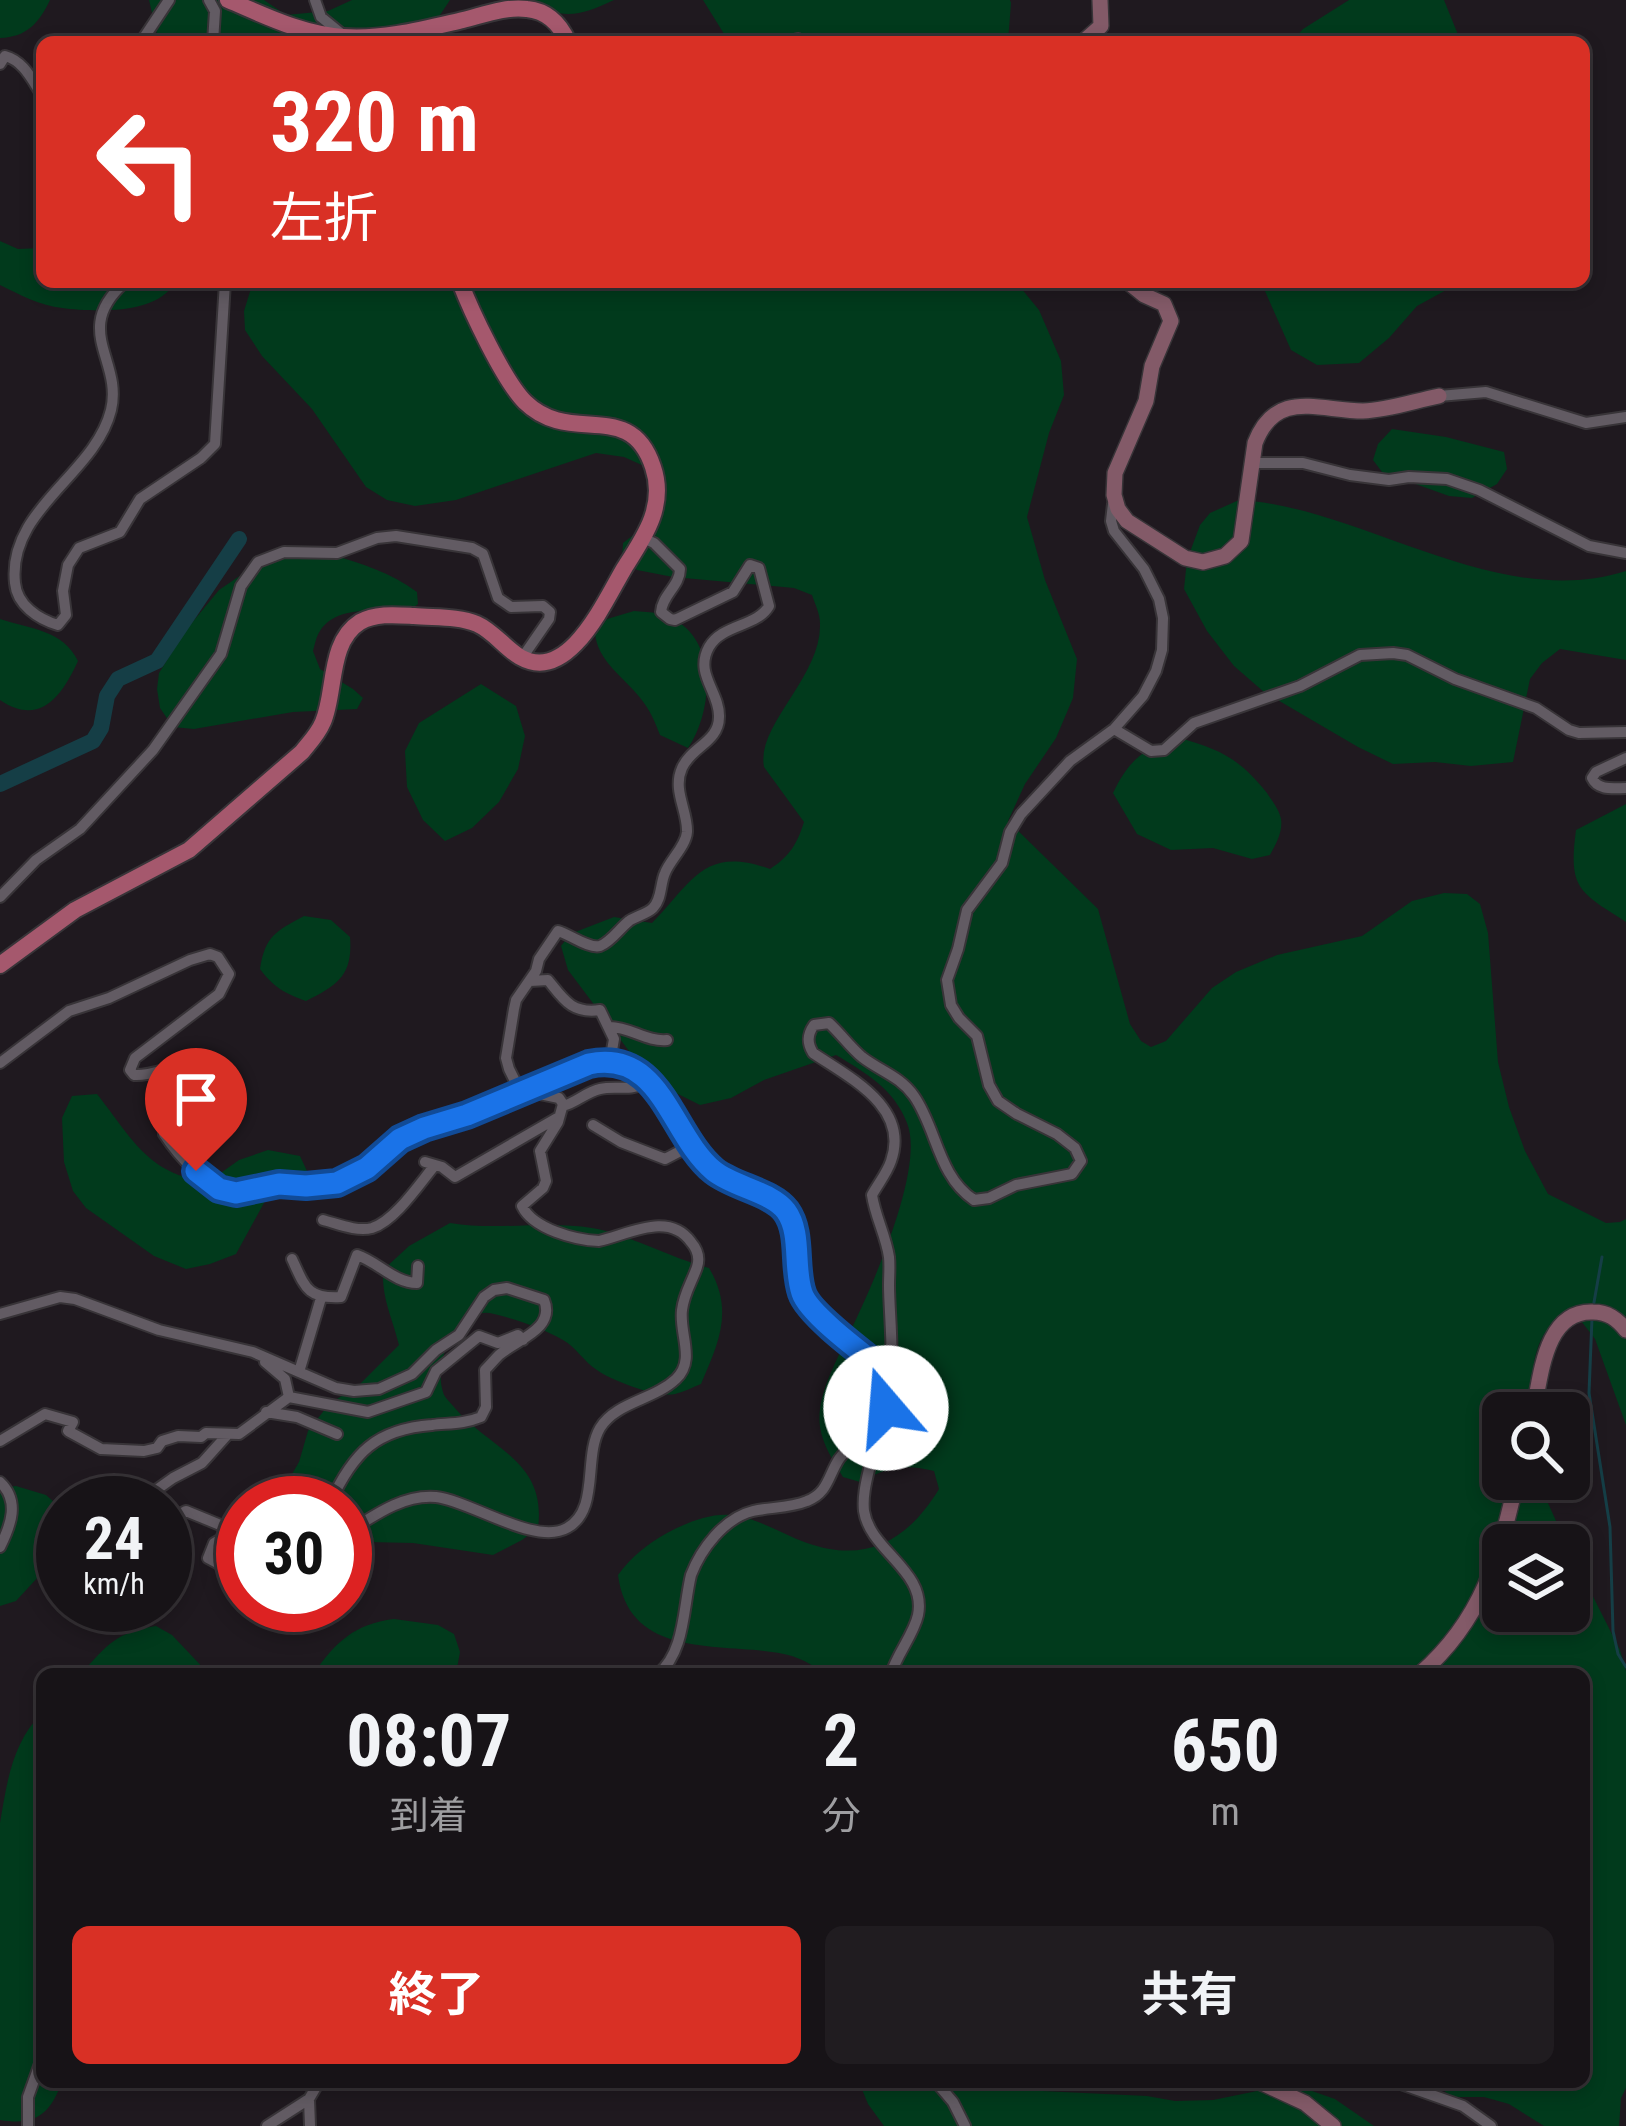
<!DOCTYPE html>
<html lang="ja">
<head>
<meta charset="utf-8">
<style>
	:root { --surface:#171317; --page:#201c20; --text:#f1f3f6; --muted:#9e9ea1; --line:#363236; --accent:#d93025 }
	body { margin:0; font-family:"Roboto Condensed","Noto Sans JP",sans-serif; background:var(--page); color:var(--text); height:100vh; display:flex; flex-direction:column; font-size:45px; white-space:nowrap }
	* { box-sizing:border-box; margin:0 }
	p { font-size:39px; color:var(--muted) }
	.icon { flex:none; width:66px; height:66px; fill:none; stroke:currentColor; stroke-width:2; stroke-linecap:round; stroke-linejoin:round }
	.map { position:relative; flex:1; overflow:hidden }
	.details { position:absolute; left:36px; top:1668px; width:1554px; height:420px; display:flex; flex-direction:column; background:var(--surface); border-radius:18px; box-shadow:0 6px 18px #0003,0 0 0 3px var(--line) }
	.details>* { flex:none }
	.hud { position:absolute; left:36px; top:36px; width:1554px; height:252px; border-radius:18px; box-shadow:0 6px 18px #0003,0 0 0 3px var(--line); background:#d93025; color:#fff; overflow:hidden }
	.fabs { position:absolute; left:1482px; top:1392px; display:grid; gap:24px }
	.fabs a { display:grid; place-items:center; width:108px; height:108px; border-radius:18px; background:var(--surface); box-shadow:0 6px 18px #0003,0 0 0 3px var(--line); font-size:60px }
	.speed { position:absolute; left:36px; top:1476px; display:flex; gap:24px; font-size:60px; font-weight:700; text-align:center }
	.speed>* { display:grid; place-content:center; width:156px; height:156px; border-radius:50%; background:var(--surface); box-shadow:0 6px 18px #0003,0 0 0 3px var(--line); line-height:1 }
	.speed small { font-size:30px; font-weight:400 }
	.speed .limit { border:18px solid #d22; background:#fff; color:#111 }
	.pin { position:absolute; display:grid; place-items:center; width:102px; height:102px; color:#fff; margin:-123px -51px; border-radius:50% 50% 50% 0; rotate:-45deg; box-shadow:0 0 12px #0007 }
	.pin .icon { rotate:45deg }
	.me { position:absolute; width:132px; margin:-66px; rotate:342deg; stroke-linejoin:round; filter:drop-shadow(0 0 9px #0008) }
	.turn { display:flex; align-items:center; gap:42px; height:252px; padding:0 36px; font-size:54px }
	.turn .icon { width:156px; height:156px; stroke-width:2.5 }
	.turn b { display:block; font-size:84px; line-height:102px }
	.eta { display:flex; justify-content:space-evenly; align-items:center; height:204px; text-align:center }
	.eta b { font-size:72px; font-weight:700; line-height:84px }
	.cta { display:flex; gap:24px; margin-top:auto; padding:24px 36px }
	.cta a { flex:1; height:138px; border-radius:18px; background:var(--accent); color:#fff; font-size:48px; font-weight:700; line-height:138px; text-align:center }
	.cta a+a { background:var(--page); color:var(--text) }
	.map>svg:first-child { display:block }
	.green { fill:#013a1c }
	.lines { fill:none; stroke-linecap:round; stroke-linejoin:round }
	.stream { stroke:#153e46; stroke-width:3 }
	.river { stroke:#153e46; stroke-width:16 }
	.street-casing { stroke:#383438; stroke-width:14 }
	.secondary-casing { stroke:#383438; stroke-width:18 }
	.primary-casing { stroke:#383438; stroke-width:20 }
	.street { stroke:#625b63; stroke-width:10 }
	.secondary { stroke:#835a68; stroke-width:15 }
	.primary { stroke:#a5586d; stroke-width:16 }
	.route-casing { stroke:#114b97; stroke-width:30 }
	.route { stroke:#1a73e8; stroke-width:21 }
</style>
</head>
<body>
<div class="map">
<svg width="1626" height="2126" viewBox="0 0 1626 2126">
	<rect width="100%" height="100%" fill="#1f191f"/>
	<path class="green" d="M0,0H50C39,23 27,37 0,38Z
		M149,0H264L286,15L328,11L352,0H450L422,42H159Z
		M529,0H614C580,16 562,21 529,0Z
		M703,0H1010L1011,3L1008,42H729Z
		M1349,0H1444L1461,42H1291L1303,29Z
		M0,241L18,249L42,248V282H175C158,315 94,312 62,308C41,306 18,294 0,285Z
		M253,282H1016L1039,310L1061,361L1064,395L1049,433L1027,517L1045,580L1077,659L1073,698L1056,738L1025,784L1008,821L1098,909L1130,1024L1141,1041L1151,1047L1166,1041L1212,988L1236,972L1277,955L1362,936L1412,901L1444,893L1467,894L1480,904L1488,933L1498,1062L1509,1107L1525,1151L1548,1194L1606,1223L1620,1222L1626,1219V1425L1595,1339L1578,1317C1529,1317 1534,1376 1528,1413H1503V1479H1537L1567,1545H1503V1611H1569V1549L1620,1650L1626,1671V2088L1621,2098L1619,2126H1544L1509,2104L1484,2097H1452L1433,2082H1584V1674H826C816,1667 804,1660 792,1656C732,1639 630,1666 618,1575C631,1557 647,1544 667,1533C688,1522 714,1511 738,1516C763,1521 784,1535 807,1543C867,1564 908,1540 939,1489L934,1471C905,1463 885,1468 860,1482L843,1477C834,1462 823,1446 820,1427C816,1398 834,1366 846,1340C868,1296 926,1169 907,1123C894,1089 866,1073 836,1055L764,1080L731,1098L700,1105L676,1093L641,1067L568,970L561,946L570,934L614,917L652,923C692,882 704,845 770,869C790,856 797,844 804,822L764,767C756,724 822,677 820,623C820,614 815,604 812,595L794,588L673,577L637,570L622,558L623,543L645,526L662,500L644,466L624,457L596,453L456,500L415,506L387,500L366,487L312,409L262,356L245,330L244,311Z
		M1261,282H1481L1450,288L1417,306L1389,338L1359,363L1317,365L1291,350Z
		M1392,429L1446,437L1504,452L1507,469L1497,484L1472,498L1449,496L1382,472L1373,460L1378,444Z
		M1239,500C1364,507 1496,612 1626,571V660L1560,649L1542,663L1530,679L1513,762L1471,766L1435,762L1393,764L1358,747L1264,692L1234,666L1207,631L1184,589L1187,560L1200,525L1210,513Z
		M331,555C362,563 391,573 417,592L418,604L406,613C380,610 336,605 320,631C316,637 315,644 313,651L320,669L353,689L363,698L357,709L293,712L194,729L173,727L160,708L157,689L159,673L186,630L219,590L269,556Z
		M634,611C651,612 666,613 680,623C718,650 711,714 688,748L660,735C655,722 650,710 641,699C625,678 597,661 595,633L607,619Z
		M0,619C31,629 63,630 78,661C62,696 40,727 0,700Z
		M481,684L516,706L525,736L518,769L499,802L472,828L445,841L423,820L407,787L405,751L419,723Z
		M1179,738C1220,749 1240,759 1267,793C1272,801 1279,809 1281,819C1283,832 1276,844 1270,855L1252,859L1213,848L1171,850L1137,834L1113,793C1129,760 1143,748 1179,738Z
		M1626,804V922C1579,892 1568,889 1576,830Z
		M304,916L331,920L350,937C353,975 338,985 306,1001C286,994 273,987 260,969C265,936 276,931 304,916Z
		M97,1094C132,1138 147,1174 208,1182L239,1160L268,1150L300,1156L307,1171L270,1192L236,1254L210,1264L186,1269L154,1256L86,1208L73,1191L64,1162L62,1118L72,1096Z
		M450,1223C497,1231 546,1220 592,1228C628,1234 671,1258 709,1268C734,1310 719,1342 701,1384C693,1387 684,1392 675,1394C658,1398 612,1381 597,1370C584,1362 576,1347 563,1340C540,1327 518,1320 494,1314C456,1304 433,1363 443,1392C444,1397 451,1403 454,1407C489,1449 547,1460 538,1528L522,1540L493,1555L413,1543L368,1542L345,1547V1503H275L299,1462L308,1431L329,1404L359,1385L399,1345C392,1316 382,1300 383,1270L409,1246Z
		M16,1486L46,1495L63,1510V1550L16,1601L0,1606V1488Z
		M394,1619L438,1625L454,1634L460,1652L456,1674H313C336,1642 354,1624 394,1619Z
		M156,1626L172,1635L209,1674H81C108,1644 115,1633 156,1626Z
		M42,1713V2082H62C50,2114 36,2126 0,2120V1823C7,1782 12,1743 42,1713Z
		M859,2082H984L999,2089L1147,2096L1175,2101L1213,2100L1262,2090L1312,2091L1335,2099L1374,2126H884L868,2104Z"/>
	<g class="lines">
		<path class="stream" d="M1593,1308L1602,1257
			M1592,1318L1589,1393L1610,1527L1613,1631L1618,1654L1626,1667"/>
		<path class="river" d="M0,784L93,741L101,728L107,696L118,679L157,661L239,539"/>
		<g class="street-casing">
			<path id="street" d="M209,0L215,11L213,42
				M315,0L321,17L343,35
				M141,42L169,0
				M786,42L798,39L801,42
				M0,64L5,56C24,61 32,80 42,95
				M125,282C71,330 123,360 111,410C95,475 7,509 15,583C17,605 38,619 58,625L66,615L63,591L68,565L79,548L120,532L140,499L201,458L215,444L225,282
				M1439,396L1486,392L1586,423L1626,417
				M1253,463H1303L1350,475L1389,480L1409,477L1447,479L1479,490L1589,546L1626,553
				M1114,729L1151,751L1164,750L1194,723L1300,686L1360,655L1393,653L1407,655L1455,679L1536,708L1569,730L1579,733L1626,732
				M1626,758L1596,772L1592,778C1598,791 1614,788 1626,788
				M0,897L36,860L80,829L153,750L221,654L241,586L258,562L284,552L337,553L377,538L396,536L472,548L483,554L498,598L511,607L543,606L550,612L549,619L522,658
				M530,981L548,980C564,1000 572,1014 600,1010L614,1039L610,1062
				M610,1027C630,1027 647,1042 667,1040
				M0,1063L69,1011L109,998L190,960L210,954L218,957L229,974L219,994L135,1058L130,1070L134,1075C159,1077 183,1056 205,1070L206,1081L168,1126L164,1134C177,1154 208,1190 232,1192C248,1194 262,1185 277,1184C302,1181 325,1189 350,1178C375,1166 391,1143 417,1131C434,1124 453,1121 470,1114C510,1099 548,1079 589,1064C663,1049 669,1135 713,1171C734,1188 770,1190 786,1211C802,1234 793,1267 802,1293C809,1315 869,1358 889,1375
				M521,1093L509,1069L506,1058L514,1009L516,1000L536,971L539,959L558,931C569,934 589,949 600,946C611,942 620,928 629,921C636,916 647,914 653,908C662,899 660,884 665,873C670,860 686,846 687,832C688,811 672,790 682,768C691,747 719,742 719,717C720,692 694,674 709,647C722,624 757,627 769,606L759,568L750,565L733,592L675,620L670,619L661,612C662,595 680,586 680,569L654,543L643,538
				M563,1106C576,1103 586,1092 600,1089C618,1085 632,1093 648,1080
				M593,1125L621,1142L665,1159L692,1145
				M425,1162L442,1167L455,1177L557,1118
				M323,1220C338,1224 357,1232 372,1228C395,1221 420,1183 435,1165
				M292,1259C305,1287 307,1299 341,1297L357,1255C378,1262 395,1283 417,1283L418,1266
				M0,1314L60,1297L75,1299L159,1330L253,1352L336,1388L354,1391L379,1389L412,1374L436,1350L459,1335L484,1297L494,1290L507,1288L544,1300C556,1329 516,1340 499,1355C494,1360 490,1365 485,1370L486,1407L481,1417C464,1424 450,1423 432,1425C376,1429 353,1453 330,1503
				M299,1372L321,1298
				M289,1397L368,1412L426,1392L436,1371L479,1336L498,1343L518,1335L523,1340
				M266,1412L297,1417L337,1434
				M874,1428C877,1456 861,1483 864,1511C870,1551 927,1571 918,1615C914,1634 897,1654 891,1674
				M0,1441L45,1414L73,1422L68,1431L101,1449L144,1451L157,1448L162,1441L178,1436L201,1437L206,1433L239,1434L289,1397L285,1379L265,1362
				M0,1482C20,1501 11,1525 0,1547
				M138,1503L173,1478L202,1463L228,1434
				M165,1522L186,1511L225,1527L236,1524L230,1534L214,1543L208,1558L223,1566L234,1565L243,1570
				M345,1534C372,1517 402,1494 436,1497C471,1501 535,1546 567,1528C600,1510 583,1457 600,1428C616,1402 654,1400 676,1379C696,1360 679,1334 682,1310C684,1293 692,1282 697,1267C700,1258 697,1249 691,1242C669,1211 629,1234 599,1241C575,1240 533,1229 522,1206L543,1188L546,1181L540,1151L558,1122L563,1104L559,1098L530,1092
				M310,1605L316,1606
				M658,1674C685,1652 683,1608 691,1575C701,1549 724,1518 753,1511C771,1507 790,1508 807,1501C828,1493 828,1476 839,1459C852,1441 873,1433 883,1413C898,1383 889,1319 889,1285C889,1276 890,1266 889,1257C886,1236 875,1216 872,1195C878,1184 887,1173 891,1161C910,1107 850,1078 813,1053C807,1043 807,1035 814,1025L829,1023C841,1034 850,1047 862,1057C880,1071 900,1076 914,1096C937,1129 938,1176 974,1200L989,1198L1016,1185L1072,1174L1081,1161L1075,1148L1057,1134L1017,1114L998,1101L989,1085L977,1036L959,1018L951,1005L947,980L958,949L967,910L1002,863L1010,832L1021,814L1070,761L1114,729L1143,696L1156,671L1162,650L1163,618L1159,599L1144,569L1114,531L1111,521L1113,504
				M936,2082L953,2102L965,2126
				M1395,2082L1463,2106L1491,2126
				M28,2126V2097L42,2058
				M267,2126L309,2099
				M310,2126L309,2099L319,2082"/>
		</g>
		<g class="secondary-casing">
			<path id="secondary" d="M1083,42L1101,26L1100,0
				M1128,282L1144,295L1164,304L1171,321L1152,366L1146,401L1115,473L1114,495L1118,509L1127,521L1185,558L1203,562L1225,556L1241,541L1255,443C1276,388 1319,411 1363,411C1388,410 1414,401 1439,396
				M1533,1413C1541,1378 1544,1310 1593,1312C1608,1312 1617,1319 1626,1330
				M1420,1674C1483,1619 1499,1557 1517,1479
				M1260,2082L1305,2103L1333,2126"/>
		</g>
		<g class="primary-casing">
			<path id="primary" d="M228,0C266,16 301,34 343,37C383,40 424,29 463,20C483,15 506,6 527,9C548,11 560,24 568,42
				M0,965L75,910L189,850L302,752C310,742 318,734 323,722C336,692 328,642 360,622C376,613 396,615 414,616C434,618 458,616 477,624C493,631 505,648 520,657C569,685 605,600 625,567C645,536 666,505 653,467C630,397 571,447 525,402C504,381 471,311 460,282"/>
		</g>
		<use href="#street" class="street"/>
		<use href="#secondary" class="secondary"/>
		<use href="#primary" class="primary"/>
	</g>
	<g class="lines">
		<g class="route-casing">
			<path id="route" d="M196,1171L219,1189L236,1193L279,1184L306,1186L337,1183L367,1168L400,1139L424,1128L467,1115L589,1064C662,1049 670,1135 714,1171C734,1187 772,1192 786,1211C802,1233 793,1267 802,1293C809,1315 869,1358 890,1375L886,1408"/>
		</g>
		<use href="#route" class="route"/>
	</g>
</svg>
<div class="fabs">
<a><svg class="icon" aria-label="search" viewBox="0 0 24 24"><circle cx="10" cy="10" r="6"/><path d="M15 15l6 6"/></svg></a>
<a><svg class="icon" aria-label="layers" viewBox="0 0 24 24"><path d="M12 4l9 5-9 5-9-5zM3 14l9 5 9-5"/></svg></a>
</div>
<div class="speed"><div>24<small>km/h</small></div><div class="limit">30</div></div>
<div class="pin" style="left:196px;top:1171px;background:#d93025"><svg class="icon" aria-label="arrive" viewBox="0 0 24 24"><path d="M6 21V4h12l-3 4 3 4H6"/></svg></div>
<svg class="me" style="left:886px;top:1408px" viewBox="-20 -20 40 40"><circle r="19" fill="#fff"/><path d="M0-13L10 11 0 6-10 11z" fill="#1a73e8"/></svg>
<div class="hud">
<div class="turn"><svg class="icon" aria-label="left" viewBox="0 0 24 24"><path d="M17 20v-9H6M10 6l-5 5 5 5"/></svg><div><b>320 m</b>左折</div></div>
</div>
<section class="details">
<div class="eta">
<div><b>08:07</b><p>到着</p></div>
<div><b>2</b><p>分</p></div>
<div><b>650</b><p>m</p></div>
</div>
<div class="cta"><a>終了</a><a>共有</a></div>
</section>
</div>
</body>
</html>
